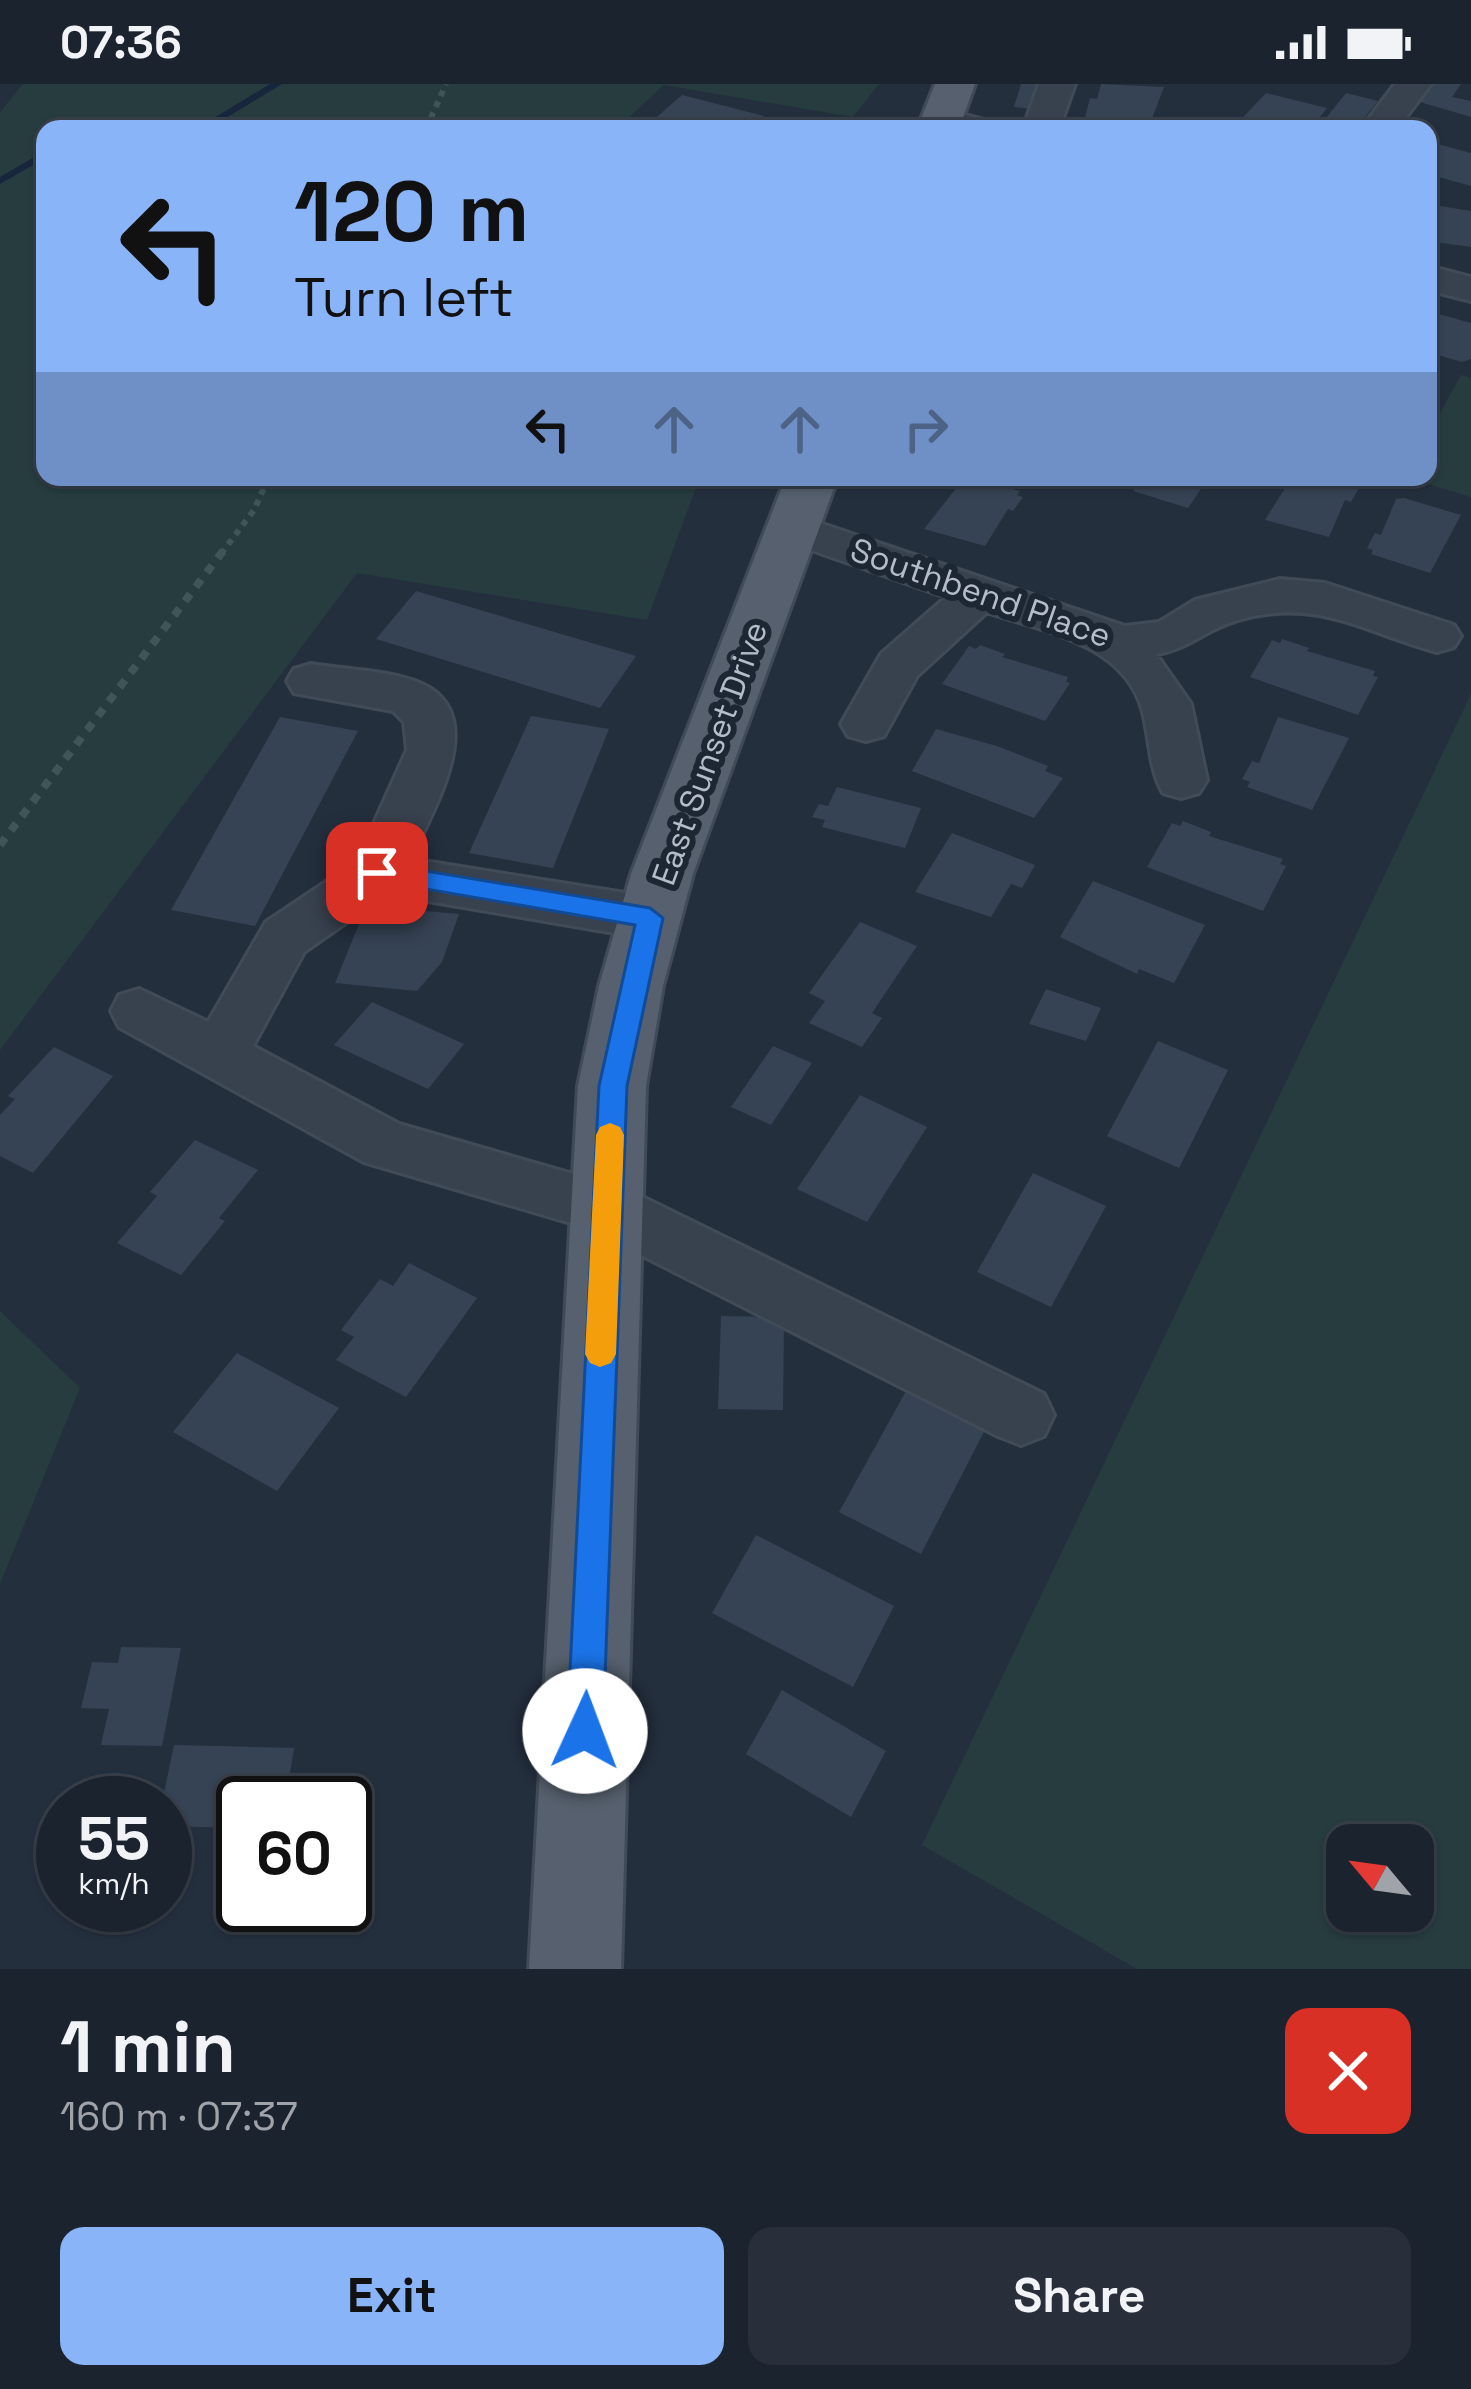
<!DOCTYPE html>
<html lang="en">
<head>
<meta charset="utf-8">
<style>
	:root { --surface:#1b232e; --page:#282f3a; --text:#f1f3f6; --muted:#a0a4aa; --line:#39404a; --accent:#8ab4f8 }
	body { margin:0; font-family:"Space Grotesk",sans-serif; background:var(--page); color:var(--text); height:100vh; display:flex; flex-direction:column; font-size:45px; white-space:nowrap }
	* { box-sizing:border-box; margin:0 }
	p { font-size:39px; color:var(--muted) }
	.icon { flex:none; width:66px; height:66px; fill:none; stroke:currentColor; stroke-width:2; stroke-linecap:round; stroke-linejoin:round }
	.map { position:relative; height:1885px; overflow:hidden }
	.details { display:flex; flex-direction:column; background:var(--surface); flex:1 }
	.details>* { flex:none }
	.guide { position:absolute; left:36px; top:36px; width:1401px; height:366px; border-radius:24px; box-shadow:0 3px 9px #0004,0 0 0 3px var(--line); background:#8ab4f8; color:#111; overflow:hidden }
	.needle { width:78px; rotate:299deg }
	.buttons { position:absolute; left:1326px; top:1740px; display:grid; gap:24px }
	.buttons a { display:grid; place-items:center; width:108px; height:108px; border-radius:24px; background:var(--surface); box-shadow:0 3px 9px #0004,0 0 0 3px var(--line); font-size:60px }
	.speed { position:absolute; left:36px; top:1692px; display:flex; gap:24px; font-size:60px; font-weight:700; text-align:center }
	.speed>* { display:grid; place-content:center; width:156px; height:156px; border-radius:50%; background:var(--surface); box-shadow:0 3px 9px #0004,0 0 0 3px var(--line); line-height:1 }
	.speed small { font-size:30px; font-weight:400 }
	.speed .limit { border:6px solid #111; border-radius:18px; background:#fff; color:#111 }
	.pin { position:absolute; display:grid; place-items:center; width:102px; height:102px; color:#fff; margin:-51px; border-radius:24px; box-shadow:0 6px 18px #0006 }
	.me { position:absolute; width:132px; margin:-66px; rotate:2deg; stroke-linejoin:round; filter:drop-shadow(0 0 9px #0008) }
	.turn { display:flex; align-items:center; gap:42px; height:252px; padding:0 60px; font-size:54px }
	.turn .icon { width:156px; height:156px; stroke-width:2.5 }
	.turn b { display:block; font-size:84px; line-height:102px }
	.lanes { display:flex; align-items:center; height:114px; padding:0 60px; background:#0003; justify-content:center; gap:60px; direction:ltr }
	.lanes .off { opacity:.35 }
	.round { display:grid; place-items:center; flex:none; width:126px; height:126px; border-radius:24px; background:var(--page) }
	.head { display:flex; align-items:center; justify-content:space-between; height:204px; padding:0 60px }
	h1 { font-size:72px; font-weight:800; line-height:90px }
	.action { display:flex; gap:24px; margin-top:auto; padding:24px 60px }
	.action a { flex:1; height:138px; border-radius:24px; background:var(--accent); color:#111; font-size:48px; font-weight:800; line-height:138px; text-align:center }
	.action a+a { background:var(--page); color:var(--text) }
	.status { display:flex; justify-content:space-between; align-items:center; height:84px; padding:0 60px; background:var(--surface); direction:ltr }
	.status svg { height:33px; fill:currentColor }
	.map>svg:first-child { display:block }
	.green { fill:#263c3f; fill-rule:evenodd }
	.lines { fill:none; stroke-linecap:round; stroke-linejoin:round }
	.stream { fill:#17263c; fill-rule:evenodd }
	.building { fill:#364354 }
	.minor-casing { stroke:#414a57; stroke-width:6 }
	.major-casing { stroke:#414a57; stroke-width:6 }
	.path-far1 { stroke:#3f5557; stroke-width:6; stroke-dasharray:6 6; stroke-linecap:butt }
	.path { stroke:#3f5557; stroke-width:8; stroke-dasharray:9 9; stroke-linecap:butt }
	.minor { fill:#38414e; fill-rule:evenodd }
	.major { fill:#56606e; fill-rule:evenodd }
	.route { fill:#1a73e8; stroke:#114b97; stroke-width:3 }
	.slow { fill:#f59e0b }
	.labels { text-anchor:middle; stroke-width:12; stroke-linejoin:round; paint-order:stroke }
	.street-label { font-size:33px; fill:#b4bcc9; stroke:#1d2633 }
</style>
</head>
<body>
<div class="status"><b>07:36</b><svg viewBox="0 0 49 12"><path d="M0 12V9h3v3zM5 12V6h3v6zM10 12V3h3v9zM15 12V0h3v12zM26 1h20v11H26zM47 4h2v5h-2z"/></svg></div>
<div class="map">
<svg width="1471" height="1885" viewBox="0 0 1471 1885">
	<rect width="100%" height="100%" fill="#242f3e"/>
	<path class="green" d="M23,0H879L853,33L664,1L616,45H45V393H700L647,536L357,489L0,966V28Z
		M1461,291L1471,294V413L1404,393H1428V351Z
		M1471,610V1885H1137L922,1761ZM1413,1761V1827H1347V1761Z
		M0,1227L80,1304L0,1500Z"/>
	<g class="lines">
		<path class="stream" d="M270,0H282L216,40H141L114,45H94L141,34H214Z
			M45,67V74L0,100V93Z"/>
	</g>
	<path class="building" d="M1021,0H1050L1042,26L1014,23Z
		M1101,0L1164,3L1148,45H1082L1090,14L1097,15Z
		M1424,0H1461L1452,13L1471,17V33L1413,16Z
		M1266,9L1327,24L1311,45H1232Z
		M1346,9L1378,17L1358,42L1326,34Z
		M682,11L764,32L751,45H643Z
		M1437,60L1471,69V102L1428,90V72Z
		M1428,120L1471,127V163L1428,157Z
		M1428,227L1471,239V275L1462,278L1428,268Z
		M965,393L1020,407L1017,411L1023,413L1013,427L1008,425L985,462L924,445Z
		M1136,393H1209L1188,424L1133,407L1136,403L1130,401Z
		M1292,393H1338L1359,404L1351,418L1345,416L1329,453L1265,436Z
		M1404,414L1461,431L1430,489L1371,470L1373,466L1367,464L1375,449L1381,451L1396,415Z
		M416,507L636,572L600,624L376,555Z
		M1282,555L1309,564L1307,567L1375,587L1373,592L1378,593L1358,631L1250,593L1272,556L1280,559Z
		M980,561L1005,570L1002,573L1068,593L1066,598L1070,599L1045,637L942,600L969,562L976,565Z
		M531,632L609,645L553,784L469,769Z
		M280,633L358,647L255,842L171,826Z
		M1278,633L1349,654L1312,726L1247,703L1250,698L1242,695L1252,677L1259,679Z
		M936,645L997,662L1048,682L1045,687L1063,694L1034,734L912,687Z
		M837,703L921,724L905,764L822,743L825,736L812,733L819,720L828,722Z
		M1183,737L1211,748L1209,752L1283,775L1280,780L1286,782L1263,827L1147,783L1172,739L1180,742Z
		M952,749L1035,781L1022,804L1011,800L991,833L915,808Z
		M1093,797L1205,841L1174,899L1139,885L1137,890L1060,853Z
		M381,823L459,830L442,878L417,907L335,899L361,835L376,837Z
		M860,838L917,862L872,929L882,934L862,963L809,939L825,917L809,909Z
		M1046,905L1101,924L1086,957L1029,940Z
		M372,918L464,960L428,1005L334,961Z
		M1158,957L1228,986L1179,1084L1107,1052Z
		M773,962L812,979L771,1041L731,1023Z
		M54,963L113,992L33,1089L0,1072V1031L15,1015L8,1012Z
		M860,1011L927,1043L867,1138L797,1105Z
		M195,1056L258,1086L219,1134L225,1137L181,1191L117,1159L157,1112L150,1108Z
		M1033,1089L1106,1122L1051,1223L977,1188Z
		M409,1179L477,1214L406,1313L336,1276L354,1253L341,1246L380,1195L393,1202Z
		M721,1232L784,1233L783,1326L718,1325Z
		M237,1269L339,1324L277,1407L173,1348Z
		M906,1307L985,1346L921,1470L839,1428Z
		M756,1451L894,1522L853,1603L712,1529Z
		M121,1563L181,1564L162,1662L101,1661L109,1625L81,1624L92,1578L118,1579Z
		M782,1606L886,1667L851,1733L746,1670Z
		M174,1661L294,1664L290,1689L301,1690L297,1717L243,1719V1744L165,1742L162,1719Z"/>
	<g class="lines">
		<g class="minor-casing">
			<path id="minor" d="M1039,0H1075L1059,45H1023Z
				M1395,0H1431L1397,45H1361Z
				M941,25L988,37L993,45L928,44L923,36L928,28Z
				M1428,182L1471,193V217L1428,206Z
				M793,430L1125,542L1159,538L1195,516L1280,495L1325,499L1454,541L1461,552L1454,563L1437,568C1361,547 1316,512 1235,537C1206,545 1187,566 1156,570L1191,620L1207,696L1199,709L1181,714L1163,709C1149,685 1150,655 1143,628C1125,559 1045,548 987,528L917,592L884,652L866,657L848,652L841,640L881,570L946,513L777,454L770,444L777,434Z
				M311,580C345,586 390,586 422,600C492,632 431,728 411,775L650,813L669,819L677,834L669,849L650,855L387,810L304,868L253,962L399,1040L628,1106L1044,1310L1054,1331L1044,1352L1021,1361L998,1352L588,1144L364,1078L119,943L111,927L119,911L139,905L208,938L266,838L357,777L407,666L404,638L393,627L294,609L287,597L294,585Z"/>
		</g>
		<g class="major-casing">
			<path id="major" d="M935,0H975L959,45H917Z
				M786,393H838L693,790L663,902L646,1002L621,1885H529L578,1002L599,902L631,790Z"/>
		</g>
		<path class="path-far1" d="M426,45L446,0
			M221,470L254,426L269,393"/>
		<path class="path" d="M0,761L223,467"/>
		<use href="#minor" class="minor"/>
		<use href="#major" class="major"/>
	</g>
	<path class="route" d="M377,779L650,824L663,834L627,1002L603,1647L597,1660L585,1665L573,1660L567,1647L599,1002L635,841L368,795L365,789L368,782Z"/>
	<path class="slow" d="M610,1039L620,1043L624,1051L616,1270L611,1279L600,1283L590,1279L585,1270L596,1051L600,1043Z"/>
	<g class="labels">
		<g class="street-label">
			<text transform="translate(981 508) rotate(19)" y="12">Southbend Place</text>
			<text transform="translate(709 669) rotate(-70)" y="12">East Sunset Drive</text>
		</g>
	</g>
</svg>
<div class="buttons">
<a><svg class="needle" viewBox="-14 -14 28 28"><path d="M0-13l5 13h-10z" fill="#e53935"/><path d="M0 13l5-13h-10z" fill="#a0a4aa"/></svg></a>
</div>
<div class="speed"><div>55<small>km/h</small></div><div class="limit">60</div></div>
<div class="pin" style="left:377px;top:789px;background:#d93025"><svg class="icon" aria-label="arrive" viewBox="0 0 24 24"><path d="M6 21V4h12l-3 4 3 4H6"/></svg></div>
<svg class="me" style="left:585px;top:1647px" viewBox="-20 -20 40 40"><circle r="19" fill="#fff"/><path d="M0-13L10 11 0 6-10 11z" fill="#1a73e8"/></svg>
<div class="guide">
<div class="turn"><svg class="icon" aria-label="left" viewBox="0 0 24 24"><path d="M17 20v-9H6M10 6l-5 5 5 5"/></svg><div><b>120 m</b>Turn left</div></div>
<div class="lanes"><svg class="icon" aria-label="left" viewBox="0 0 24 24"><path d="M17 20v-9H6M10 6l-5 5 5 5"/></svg><svg class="icon off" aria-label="ahead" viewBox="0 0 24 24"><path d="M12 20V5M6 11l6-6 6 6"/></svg><svg class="icon off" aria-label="ahead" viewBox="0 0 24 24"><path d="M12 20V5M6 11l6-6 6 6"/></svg><svg class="icon off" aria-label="right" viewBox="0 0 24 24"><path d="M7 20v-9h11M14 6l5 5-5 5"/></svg></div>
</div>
</div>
<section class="details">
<div class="head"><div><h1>1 min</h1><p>160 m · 07:37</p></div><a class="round" style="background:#d93025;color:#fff"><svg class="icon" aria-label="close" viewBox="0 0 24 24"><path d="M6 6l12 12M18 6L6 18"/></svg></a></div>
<div class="action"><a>Exit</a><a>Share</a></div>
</section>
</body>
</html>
